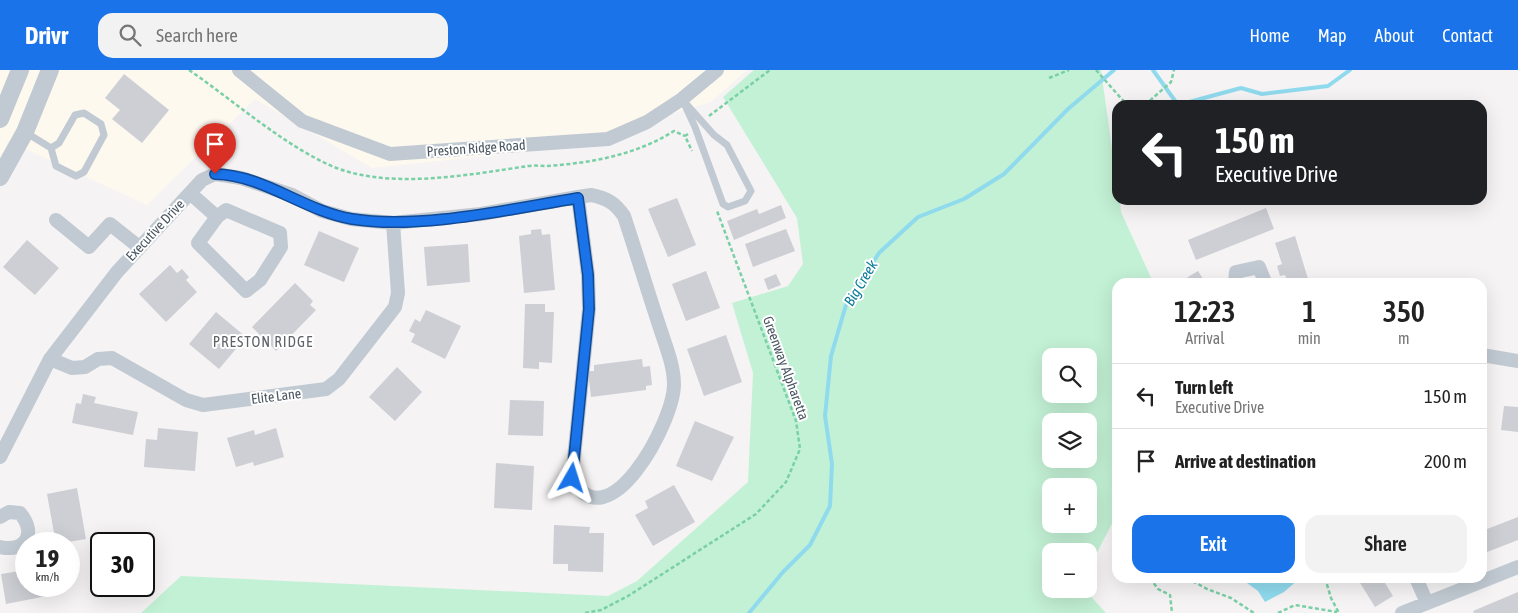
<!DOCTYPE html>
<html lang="en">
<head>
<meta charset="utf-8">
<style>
	:root { --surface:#fff; --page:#f2f2f2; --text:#222; --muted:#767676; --line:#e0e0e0; --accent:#1a73e8 }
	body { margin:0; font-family:"Asap Condensed",sans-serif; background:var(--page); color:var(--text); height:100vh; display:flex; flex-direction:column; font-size:19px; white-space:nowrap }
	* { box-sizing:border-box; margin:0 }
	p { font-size:16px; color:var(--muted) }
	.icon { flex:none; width:28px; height:28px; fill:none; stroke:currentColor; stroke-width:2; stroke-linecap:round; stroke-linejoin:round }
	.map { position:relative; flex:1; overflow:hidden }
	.details { position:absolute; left:1112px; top:208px; width:375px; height:305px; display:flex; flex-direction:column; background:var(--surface); border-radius:15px; box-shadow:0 5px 20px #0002 }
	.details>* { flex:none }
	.banner { position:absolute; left:1112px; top:30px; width:375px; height:105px; border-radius:15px; box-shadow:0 5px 20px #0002; background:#202124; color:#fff; overflow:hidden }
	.controls { position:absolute; left:1042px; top:278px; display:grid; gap:10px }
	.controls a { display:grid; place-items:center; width:55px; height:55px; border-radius:10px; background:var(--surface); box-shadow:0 5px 20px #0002; font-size:25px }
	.speed { position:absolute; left:15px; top:462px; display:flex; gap:10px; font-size:25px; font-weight:700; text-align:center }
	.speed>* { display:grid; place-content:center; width:65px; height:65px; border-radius:50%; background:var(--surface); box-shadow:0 5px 20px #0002; line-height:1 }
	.speed small { font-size:12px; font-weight:400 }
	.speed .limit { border:2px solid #111; border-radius:8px; background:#fff; color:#111 }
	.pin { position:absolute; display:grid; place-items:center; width:42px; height:42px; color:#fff; margin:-51px -21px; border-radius:50% 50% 50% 0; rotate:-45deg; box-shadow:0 0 5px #0007 }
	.pin .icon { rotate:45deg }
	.me { position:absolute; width:55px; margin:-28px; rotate:6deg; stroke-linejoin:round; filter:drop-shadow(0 0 4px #0008) }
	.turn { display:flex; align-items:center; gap:18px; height:105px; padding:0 20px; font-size:22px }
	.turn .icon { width:65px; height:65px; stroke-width:2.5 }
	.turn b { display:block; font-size:35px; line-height:42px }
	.eta { display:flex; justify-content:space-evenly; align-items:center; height:85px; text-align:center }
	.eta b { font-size:30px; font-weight:600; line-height:35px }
	.action { display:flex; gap:10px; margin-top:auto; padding:10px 20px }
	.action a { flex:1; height:58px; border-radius:15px; background:var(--accent); color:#fff; font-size:20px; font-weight:600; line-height:58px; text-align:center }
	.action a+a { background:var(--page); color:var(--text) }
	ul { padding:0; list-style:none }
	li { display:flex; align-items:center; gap:15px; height:65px; padding:0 20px; border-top:1px solid var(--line) }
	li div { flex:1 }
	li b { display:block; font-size:19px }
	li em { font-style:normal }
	header { display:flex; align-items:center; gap:30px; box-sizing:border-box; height:70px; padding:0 25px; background:var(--accent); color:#fff }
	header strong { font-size:24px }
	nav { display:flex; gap:28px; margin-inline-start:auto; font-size:18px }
	.search { width:350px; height:45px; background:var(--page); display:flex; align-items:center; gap:12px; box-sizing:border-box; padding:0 18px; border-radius:15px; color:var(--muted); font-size:19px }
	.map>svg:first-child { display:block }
	.commercial { fill:#fdf9ef }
	.green { fill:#c3f1d5; fill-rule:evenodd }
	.water { fill:#90daee }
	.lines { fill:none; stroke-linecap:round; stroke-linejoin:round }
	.stream { stroke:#90daee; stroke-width:4 }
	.building { fill:#cdcfd5 }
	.path { stroke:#7ad0a6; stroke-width:2.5; stroke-dasharray:4 2.5; stroke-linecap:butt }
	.service { stroke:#c1cad2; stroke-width:7 }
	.minor { stroke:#c1cad2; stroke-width:14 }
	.tertiary { stroke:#c1cad2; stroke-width:18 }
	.route-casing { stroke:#114b97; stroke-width:12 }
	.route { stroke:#1a73e8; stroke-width:9 }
	.labels { text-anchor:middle; stroke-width:4; stroke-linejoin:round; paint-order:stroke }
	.street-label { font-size:14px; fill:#4a5661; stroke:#fff }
	.water-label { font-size:15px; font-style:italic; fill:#0c7c9b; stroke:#fff }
	.neighbourhood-label { font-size:15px; letter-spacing:1px; fill:#5f6368; stroke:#fff }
</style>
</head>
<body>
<header>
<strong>Drivr</strong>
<div class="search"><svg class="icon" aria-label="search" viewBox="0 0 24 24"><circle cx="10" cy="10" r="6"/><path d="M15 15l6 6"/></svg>Search here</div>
<nav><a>Home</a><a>Map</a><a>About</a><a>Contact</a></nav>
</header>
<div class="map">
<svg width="1518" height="543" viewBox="0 0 1518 543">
	<rect width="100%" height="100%" fill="#f5f3f3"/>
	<path class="commercial" d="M0,0H747L711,32L552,79L372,98L255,29L147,135L8,71L0,91Z"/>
	<path class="green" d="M754,0H1101L1117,115L1118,130H1120L1121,142L1153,212H1118L1117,444L1089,498V481H1051V519H1084L1106,543H141L181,506L608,526L637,511L748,412L753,303L732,233L788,216L803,194L797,148L723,27ZM1051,286H1089V324H1051ZM1051,351H1089V389H1051ZM1051,416H1089V454H1051Z"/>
	<path class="water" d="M1240,508H1300L1284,522L1265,532L1258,521Z"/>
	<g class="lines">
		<path class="stream" d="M1153,0L1178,35
			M1178,35L1241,18L1262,24L1328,16L1350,0
			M749,543L783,502L810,475L830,436L832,394L825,346L831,286L846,235L879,183L918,147L964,129L1004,104L1068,39L1114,0"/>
	</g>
	<path class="building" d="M124,4L169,40L142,73L112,49L120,40L105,28Z
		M677,128L696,175L668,187L648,139Z
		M781,135L786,148L734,170L727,151L757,139L759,144Z
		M1266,138L1274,159L1196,190L1188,170Z
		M541,159L542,165L550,164L555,220L524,223L519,166L531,164V160Z
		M786,159L795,181L753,197L745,174Z
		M319,161L359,178L344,212L304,195Z
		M1295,166L1305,199L1309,212H1288L1285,205L1280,206L1277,196L1282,194L1275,173Z
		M27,170L59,198L35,225L3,197Z
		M468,174L470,212L427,216L424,177Z
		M170,195L177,203L182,199L189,207L186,210L197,222L166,252L139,224Z
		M706,201L720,238L686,251L672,214Z
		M1198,201L1205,212H1180Z
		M776,204L781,215L768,220L764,209Z
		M295,213L313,231L310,235L316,240L276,281L252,257Z
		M525,234H545V242H554L552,293L539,292V299L523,298Z
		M426,240L461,256L445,289L411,272L415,264L409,261L415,249L420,252Z
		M216,242L246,267L219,299L189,274Z
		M726,265L742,312L704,326L687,279Z
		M642,289L643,297L650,296L652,315L646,316V320L591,327L588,301H594V295Z
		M397,297L422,322L395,351L369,327Z
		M83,324L96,327L94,333L138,342L133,365L72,353L76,333L81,334Z
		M510,330L544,331L543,366L508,365Z
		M1504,336L1518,337V362L1501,360Z
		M695,351L734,367L712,411L676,396Z
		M158,358L198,362L195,401L144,397L146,369L157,370Z
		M276,358L284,387L254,396L253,392L236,397L227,368L254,360L255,365Z
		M496,393L534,396L532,440L494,438Z
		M674,415L695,452L653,476L635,445L648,438L645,431Z
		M77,418L86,469L56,474L47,424Z
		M1518,447V470L1482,484V461Z
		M554,455L590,457L589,463H604L603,502L568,501V494H553Z
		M26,500V516L61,517L51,519L52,525L6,534L1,504Z
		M1357,508H1382L1393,526L1375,537Z
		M1518,522V543H1474L1473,541Z"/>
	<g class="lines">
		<path class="path" d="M189,0C234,31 275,68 323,92C381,122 467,105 528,96C535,95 541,96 547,96C591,93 636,85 674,61L685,66
			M1096,0L1127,35
			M1049,8L1069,0
			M1145,35L1171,12L1174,0
			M709,46L770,0
			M688,64L685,66L692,81
			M1150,508L1158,519L1170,525L1172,543
			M1187,508L1207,519L1231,528L1254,543
			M1325,508L1331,528L1339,543
			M585,543L601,540L628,526L756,444L786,412L800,379L796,351L717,141
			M1278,543L1295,535L1337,542"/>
		<path class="service" d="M682,29L714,65L727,75L751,121L745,131L728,137L723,134L695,57Z
			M84,43L101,54L104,65L84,102L76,106L56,96L51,78L59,73L75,45Z
			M25,62L51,78"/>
		<path class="minor" d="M239,0L302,51L390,84L608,69L647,52L682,29L717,0
			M190,123L217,147
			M591,125C607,128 615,133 624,146C636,182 647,219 659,255C665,274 674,295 674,314C674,353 607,475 572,408L589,239L588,205L578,127Z
			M226,140L280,163L281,177L260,210L246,221L198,173L217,147Z
			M56,150L89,177L110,154L139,177
			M1235,212L1236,202L1259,197L1265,212
			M1482,285L1518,291
			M50,289L72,298L85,297L98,289L112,288L186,330L203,335L326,319L339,309L395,237L398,223L393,153
			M0,387L50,289L117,202L202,110L215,104L241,108L292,125L322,141L351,149L393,153L481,144L578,127
			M0,447L9,442L20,443C37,463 26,483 0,477
			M1416,508L1427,533
			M1402,543L1518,497"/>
		<path class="tertiary" d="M0,49L20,0
			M0,107L25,62L50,0"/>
	</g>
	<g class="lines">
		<g class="route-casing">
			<path id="route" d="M215,104C264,105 304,141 352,149C420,160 510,139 578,128L588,205L589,239L572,408"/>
		</g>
		<use href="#route" class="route"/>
	</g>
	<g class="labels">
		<g class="street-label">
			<text transform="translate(476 78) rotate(-4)" y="5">Preston Ridge Road</text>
			<text transform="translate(155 160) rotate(-47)" y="5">Executive Drive</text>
			<text transform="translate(786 298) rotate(70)" y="5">Greenway Alpharetta</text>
			<text transform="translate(276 326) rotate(-7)" y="5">Elite Lane</text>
		</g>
		<g class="water-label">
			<text transform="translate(861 213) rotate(-59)" y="5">Big Creek</text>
		</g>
		<g class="neighbourhood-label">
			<text x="263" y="277">PRESTON RIDGE</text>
		</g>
	</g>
</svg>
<div class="controls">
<a><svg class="icon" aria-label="search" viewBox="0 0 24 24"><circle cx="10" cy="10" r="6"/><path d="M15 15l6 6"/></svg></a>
<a><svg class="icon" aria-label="layers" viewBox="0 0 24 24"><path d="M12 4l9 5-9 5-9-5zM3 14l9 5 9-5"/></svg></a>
<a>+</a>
<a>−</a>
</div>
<div class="speed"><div>19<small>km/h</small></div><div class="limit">30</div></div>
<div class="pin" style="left:215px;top:104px;background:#d93025"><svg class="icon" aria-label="arrive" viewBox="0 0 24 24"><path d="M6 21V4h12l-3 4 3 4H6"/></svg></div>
<svg class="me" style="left:572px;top:408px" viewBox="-20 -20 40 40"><path d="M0-17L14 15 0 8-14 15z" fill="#1a73e8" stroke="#fff" stroke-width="4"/></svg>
<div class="banner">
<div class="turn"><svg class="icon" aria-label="left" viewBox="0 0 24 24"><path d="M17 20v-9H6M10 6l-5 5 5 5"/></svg><div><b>150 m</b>Executive Drive</div></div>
</div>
<section class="details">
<div class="eta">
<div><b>12:23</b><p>Arrival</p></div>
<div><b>1</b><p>min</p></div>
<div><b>350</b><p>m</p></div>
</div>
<ul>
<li><svg class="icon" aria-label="left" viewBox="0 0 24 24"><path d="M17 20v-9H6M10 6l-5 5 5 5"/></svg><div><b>Turn left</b><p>Executive Drive</p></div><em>150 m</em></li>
<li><svg class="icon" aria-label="arrive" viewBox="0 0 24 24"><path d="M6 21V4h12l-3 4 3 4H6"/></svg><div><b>Arrive at destination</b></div><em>200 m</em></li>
</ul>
<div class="action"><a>Exit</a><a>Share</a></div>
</section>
</div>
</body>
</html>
